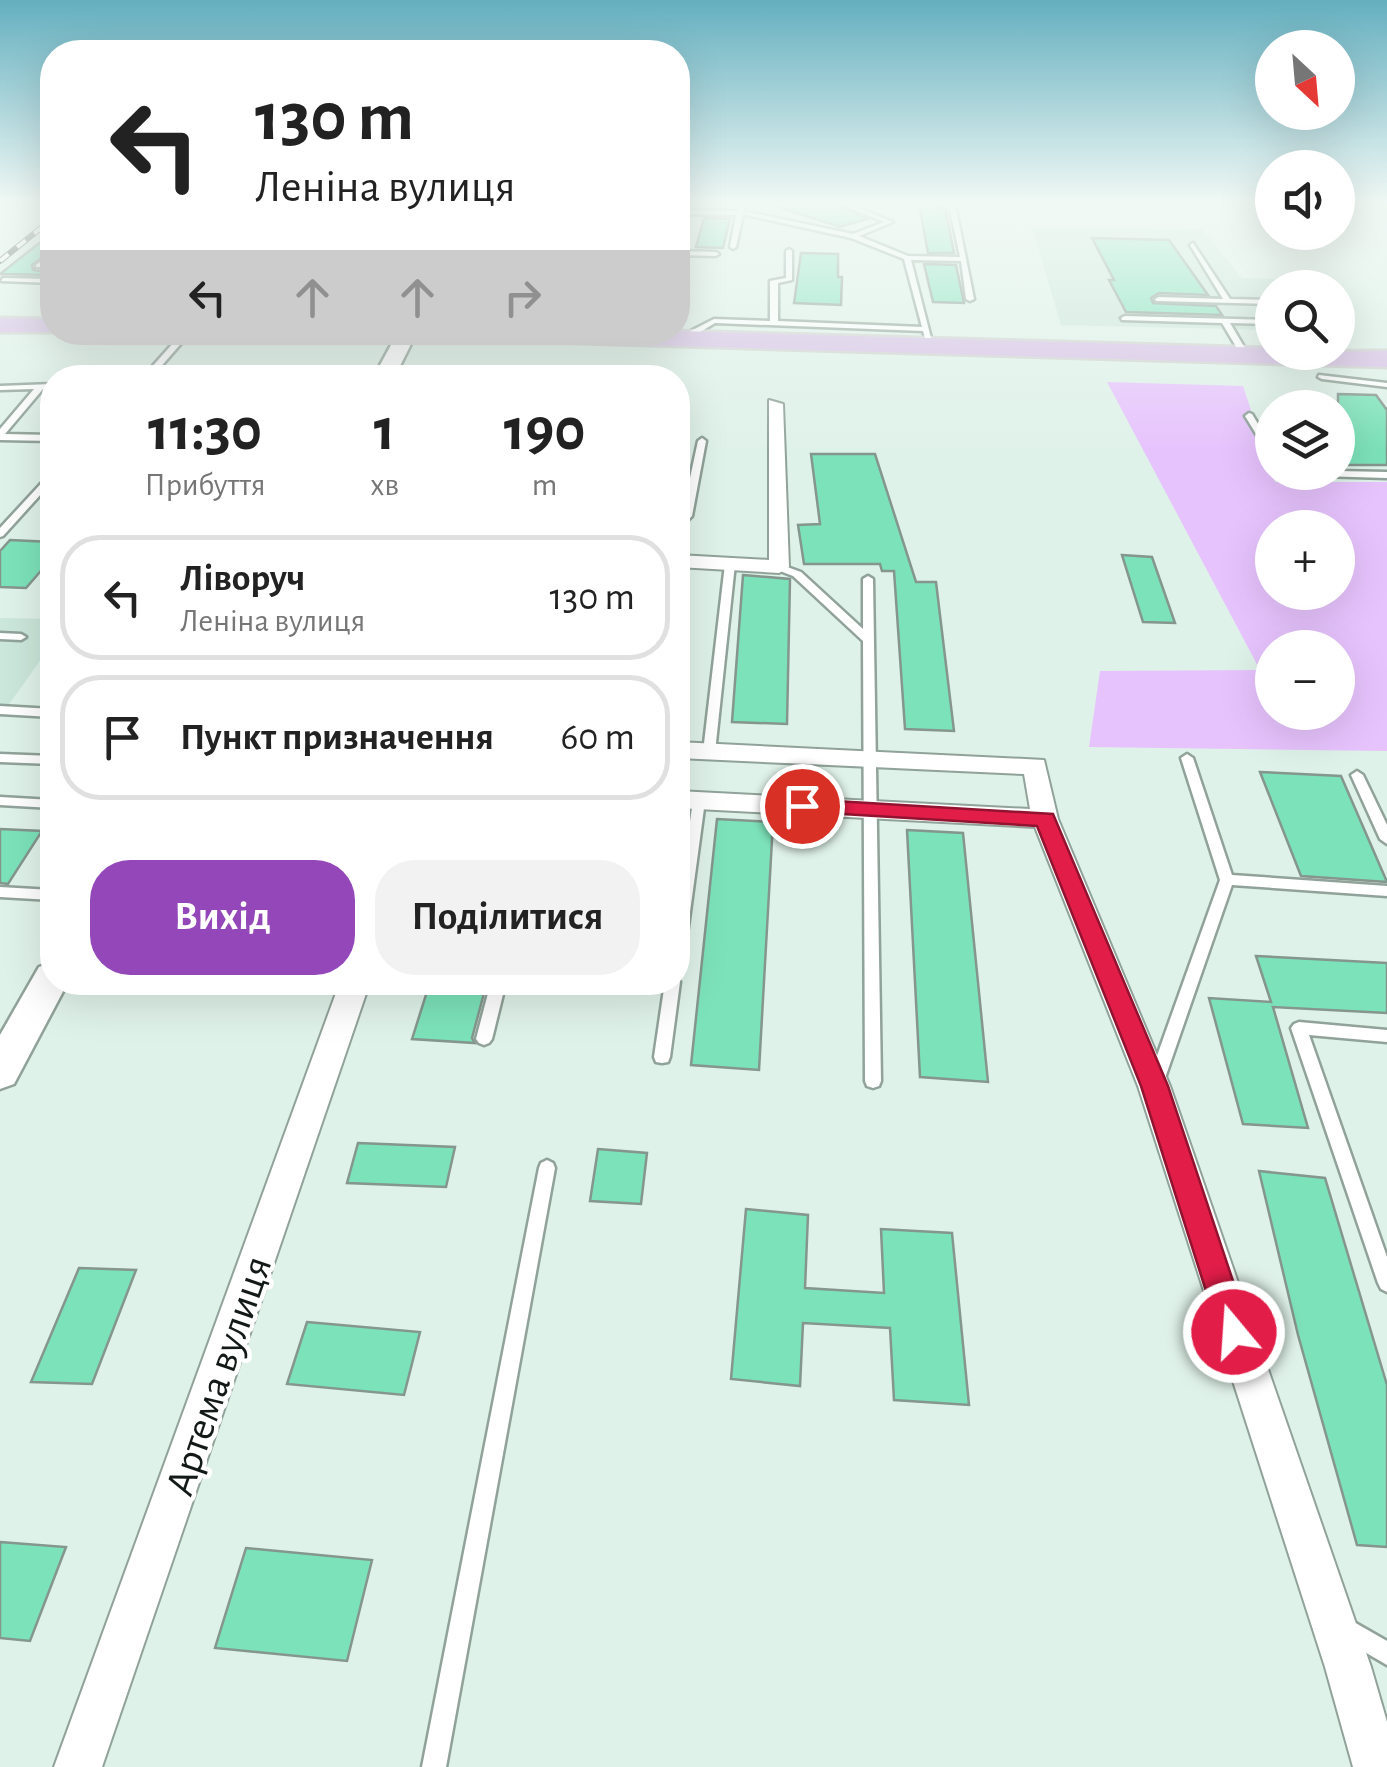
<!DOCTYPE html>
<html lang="uk">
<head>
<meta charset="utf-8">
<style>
	:root { --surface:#fff; --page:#f2f2f2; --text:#222; --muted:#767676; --line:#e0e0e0; --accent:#9347b8 }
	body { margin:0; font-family:"Alegreya Sans",sans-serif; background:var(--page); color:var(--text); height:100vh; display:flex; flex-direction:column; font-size:38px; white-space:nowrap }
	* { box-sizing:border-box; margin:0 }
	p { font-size:32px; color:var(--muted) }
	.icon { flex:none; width:55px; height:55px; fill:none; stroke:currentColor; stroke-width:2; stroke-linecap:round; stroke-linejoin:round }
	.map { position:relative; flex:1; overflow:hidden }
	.details { position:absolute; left:40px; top:365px; width:650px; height:630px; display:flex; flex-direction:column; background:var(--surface); border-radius:40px; box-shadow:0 10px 40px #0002 }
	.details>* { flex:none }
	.banner { position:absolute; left:40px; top:40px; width:650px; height:305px; border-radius:40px; box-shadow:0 10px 40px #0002; background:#fff; color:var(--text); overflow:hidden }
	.needle { width:65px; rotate:154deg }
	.buttons { position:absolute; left:1255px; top:30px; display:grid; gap:20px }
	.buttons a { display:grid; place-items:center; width:100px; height:100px; border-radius:50%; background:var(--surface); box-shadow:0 10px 40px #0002; font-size:50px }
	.pin { position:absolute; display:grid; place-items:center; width:85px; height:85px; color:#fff; margin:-42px; border:5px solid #fff; border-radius:50%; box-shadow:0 2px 10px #0007 }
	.me { position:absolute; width:110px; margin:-55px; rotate:342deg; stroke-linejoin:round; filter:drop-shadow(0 0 8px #0008) }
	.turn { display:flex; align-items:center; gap:35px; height:210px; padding:0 50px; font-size:45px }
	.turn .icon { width:130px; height:130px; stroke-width:2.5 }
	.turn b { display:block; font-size:70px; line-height:85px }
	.lanes { display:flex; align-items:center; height:95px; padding:0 50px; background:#0003; justify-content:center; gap:50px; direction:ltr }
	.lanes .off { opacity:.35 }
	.eta { display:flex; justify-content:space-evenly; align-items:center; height:170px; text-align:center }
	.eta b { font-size:60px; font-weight:700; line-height:70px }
	.action { display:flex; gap:20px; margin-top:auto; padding:20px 50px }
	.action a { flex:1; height:115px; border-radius:40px; background:var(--accent); color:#fff; font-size:40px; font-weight:700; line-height:115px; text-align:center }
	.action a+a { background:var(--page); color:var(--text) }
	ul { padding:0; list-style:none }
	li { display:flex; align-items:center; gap:30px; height:125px; margin:0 20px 15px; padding:0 30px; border:5px solid var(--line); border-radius:40px }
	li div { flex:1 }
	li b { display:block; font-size:38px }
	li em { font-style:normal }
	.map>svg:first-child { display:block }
	.built { fill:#cbe6da }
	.green { fill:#e7c3fd; fill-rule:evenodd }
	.building { fill:#7ce2b9; stroke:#84968e; stroke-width:2.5 }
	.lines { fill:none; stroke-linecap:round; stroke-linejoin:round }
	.service-casing { stroke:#90a299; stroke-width:5 }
	.minor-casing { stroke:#90a299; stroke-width:4 }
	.tertiary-casing { stroke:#90a299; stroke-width:5 }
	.primary-casing { stroke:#d0d1d0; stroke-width:5 }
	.service { fill:#fff; fill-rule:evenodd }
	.minor { fill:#fff; fill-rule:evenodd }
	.tertiary { fill:#fff; fill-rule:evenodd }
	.primary { fill:#d7bfe6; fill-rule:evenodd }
	.rail-casing { stroke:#28312d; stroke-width:6 }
	.rail { stroke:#fff; stroke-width:4; stroke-dasharray:11; stroke-linecap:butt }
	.route { fill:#e11d48; stroke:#92132f; stroke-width:2.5 }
	.labels { text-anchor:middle; stroke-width:9; stroke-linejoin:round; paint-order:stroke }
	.near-street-label { font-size:42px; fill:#121916; stroke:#fff }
</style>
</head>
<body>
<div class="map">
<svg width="1387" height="1767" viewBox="0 0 1387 1767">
	<rect width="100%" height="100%" fill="#dff2e9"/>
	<path class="built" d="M1032,227L1203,230L1242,278L1315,280L1322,287L1272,288V330L1061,325Z
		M0,618L52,619V644L0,717Z"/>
	<path class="green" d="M1107,382L1243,386L1275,482H1387V751L1089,747L1100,671L1260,670ZM1272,528H1338V592H1272ZM1272,648H1338V712H1272Z"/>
	<path class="building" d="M779,203H834L867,219L840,227L778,207Z
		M919,203H937L946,212L954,253H928Z
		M704,218L730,219L723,248L696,247Z
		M52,233V250L32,265L33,270L40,271L52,263V275L0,274Z
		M1092,238L1169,240L1208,295L1159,293L1151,298L1153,303L1216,306L1222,315L1126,312L1109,280H1114Z
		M801,253L838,254V277H842L841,305L794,303Z
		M924,264L956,265L964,303L933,302Z
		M1338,394L1376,395L1387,410V465H1338Z
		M811,454H875L916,582H936L954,731L905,729L894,571H882L880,564H804L798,525L820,524Z
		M10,540L52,542V558L26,588L0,587V551Z
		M1122,555L1152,557L1175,623L1143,622Z
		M743,575L790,579L787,724L732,722Z
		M1260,772L1341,776L1387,882L1301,876Z
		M717,819L773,822L759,1070L691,1065Z
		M0,829L42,831L8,884L0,883Z
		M907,830L963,833L988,1082L920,1077Z
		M1256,956L1387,963V1013L1273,1007L1308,1128L1243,1124L1209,998L1271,1002Z
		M430,982H487L472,1038L475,1043L412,1039Z
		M358,1143L455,1147L446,1187L347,1183Z
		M598,1149L647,1153L641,1204L590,1201Z
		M1259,1171L1325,1178L1387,1385V1547L1357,1545L1298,1335Z
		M746,1209L808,1215L805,1288L884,1293L881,1229L952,1233L969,1405L894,1400L890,1328L803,1323L800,1386L731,1379Z
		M79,1268L136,1270L92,1384L31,1382Z
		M307,1322L420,1332L404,1395L287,1384Z
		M0,1542L66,1547L30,1641L0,1638Z
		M246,1548L372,1560L347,1661L215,1648Z"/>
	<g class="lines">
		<g class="service-casing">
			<path id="service" d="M739,203H745L743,211L853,234L884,222L838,203H847L893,222L859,236L908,256L960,257L950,210L941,203H948L956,209L974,299L970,301L966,299L961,261L911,260L931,338H925L923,331L715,323L685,341H679V337L714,319L770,321V281L786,278V251L789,249L792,251V280L778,283V321L922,327L904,259L851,238L746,215H743L736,247L733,249L730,247L736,215L678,214V210L737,211Z
				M1193,243L1230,299L1272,300V304L1156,301L1155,299L1159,297L1223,299L1190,245Z
				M678,251L716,252L719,254L716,256L678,255Z
				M52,254V259L40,267H36V265Z
				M3,278L52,279V283L1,281Z
				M1125,316L1272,320V324L1230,323L1249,355L1245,357L1241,355L1222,323L1122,320L1121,318Z
				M183,332H191L151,378H142Z
				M1319,375L1387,383V387L1322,379L1318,377Z
				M52,384V388L43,389L5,434L52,435V441L0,440V429L34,389L0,390V386Z
				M1249,413L1252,414L1272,447V456L1269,455L1245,416Z
				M702,438L706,441L692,516L681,527L678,528V520L682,515L698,441Z
				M1338,471L1387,472V478L1285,475L1281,472Z
				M52,474V482L3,536L0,537V528L49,475Z
				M730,561L735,564L715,752L709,756L703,752L725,564Z
				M779,564L801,572L863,629V579L868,576L873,579L881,1081L879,1086L873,1088L867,1086L865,1081L863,641L793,576L775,569L774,567Z
				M0,633L21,634L26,637L21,640L0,639Z
				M0,706L52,709V717L0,714Z
				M0,754L52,756V764L0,762Z
				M1187,754L1193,758L1232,875L1387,886V896L1232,885L1164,1081L1162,1086L1156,1088L1150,1086L1148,1081L1220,880L1181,758Z
				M1357,771L1363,775L1387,825V844L1380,839L1351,775Z
				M0,797L52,800V808L0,805Z
				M699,797L705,801L685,949L683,953L678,954V903L693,801Z
				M0,887L52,890V900L0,897Z
				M678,978L680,982L670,1057L668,1062L662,1063L656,1062L654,1057L665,982H678Z
				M491,982H506L492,1039L489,1043L484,1045L479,1043L476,1039Z
				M1299,1022L1387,1030V1042L1309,1035L1387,1257V1292L1381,1289L1378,1283L1291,1028L1294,1024Z
				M547,1160L553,1163L555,1168L446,1767H422L539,1168L541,1163Z
				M1345,1617L1387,1641V1665L1337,1636L1334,1628L1337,1620Z"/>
		</g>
		<g class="minor-casing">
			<path id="minor" d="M769,400L783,404L789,567L779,573L678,567V555L769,560Z
				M678,742L1044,760L1058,819L1170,1086L1371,1667L1387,1722V1767H1353L1325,1667L1138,1086L1035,827L678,808V791L1030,809L1024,774L678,758Z
				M340,982H370L102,1767H54Z"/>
		</g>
		<g class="tertiary-casing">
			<path id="tertiary" d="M398,332H417L394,378H373Z
				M52,962V982H68L14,1084L0,1089V1035L39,967Z"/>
		</g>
		<g class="primary-casing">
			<path id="primary" d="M0,318L52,319L56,332H0Z
				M678,331L1272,348V352L1387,351V367L445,339L433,332Z"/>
		</g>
		<use href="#service" class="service"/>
		<use href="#minor" class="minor"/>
		<use href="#tertiary" class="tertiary"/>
		<use href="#primary" class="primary"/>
		<g class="rail-casing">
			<path id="rail" d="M0,261L52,219"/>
		</g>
		<use href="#rail" class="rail"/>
	</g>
	<linearGradient id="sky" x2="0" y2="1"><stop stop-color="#64afbf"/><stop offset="0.45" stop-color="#f1f9f5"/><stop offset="1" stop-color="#f1f9f5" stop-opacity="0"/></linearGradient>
	<rect width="1387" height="451" fill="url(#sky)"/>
	<path class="route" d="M802,799L1053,814L1168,1086L1250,1332L1245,1342L1234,1347L1223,1342L1219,1332L1141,1086L1037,826L794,811L791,806L794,801Z"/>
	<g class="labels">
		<g class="near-street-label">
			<text transform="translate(217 1375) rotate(-71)" y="15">Артема вулиця</text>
		</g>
	</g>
</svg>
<div class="buttons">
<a><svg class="needle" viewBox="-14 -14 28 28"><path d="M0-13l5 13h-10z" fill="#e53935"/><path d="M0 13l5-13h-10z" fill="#767676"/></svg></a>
<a><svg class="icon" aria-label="sound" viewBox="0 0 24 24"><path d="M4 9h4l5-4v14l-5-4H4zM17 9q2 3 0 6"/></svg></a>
<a><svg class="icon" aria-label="search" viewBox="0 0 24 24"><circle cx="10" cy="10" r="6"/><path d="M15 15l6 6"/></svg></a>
<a><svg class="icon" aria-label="layers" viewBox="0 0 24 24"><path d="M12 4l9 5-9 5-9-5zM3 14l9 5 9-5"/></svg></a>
<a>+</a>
<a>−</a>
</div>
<div class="pin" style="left:802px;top:806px;background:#d93025"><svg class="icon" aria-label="arrive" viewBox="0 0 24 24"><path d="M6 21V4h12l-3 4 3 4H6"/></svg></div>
<svg class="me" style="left:1234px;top:1332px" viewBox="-20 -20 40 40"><circle r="17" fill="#e11d48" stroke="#fff" stroke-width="3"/><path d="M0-11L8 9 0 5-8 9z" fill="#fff"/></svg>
<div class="banner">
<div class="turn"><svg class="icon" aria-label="left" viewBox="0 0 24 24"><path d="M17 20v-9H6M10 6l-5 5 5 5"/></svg><div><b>130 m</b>Леніна вулиця</div></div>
<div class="lanes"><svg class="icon" aria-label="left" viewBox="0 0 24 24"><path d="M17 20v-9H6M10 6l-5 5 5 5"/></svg><svg class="icon off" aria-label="ahead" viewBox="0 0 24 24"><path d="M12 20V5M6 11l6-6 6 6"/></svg><svg class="icon off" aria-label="ahead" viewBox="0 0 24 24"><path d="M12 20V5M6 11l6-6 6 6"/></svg><svg class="icon off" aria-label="right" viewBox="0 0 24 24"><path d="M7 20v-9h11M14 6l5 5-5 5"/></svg></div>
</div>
<section class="details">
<div class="eta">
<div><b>11:30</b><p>Прибуття</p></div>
<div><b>1</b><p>хв</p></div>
<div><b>190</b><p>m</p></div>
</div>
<ul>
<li><svg class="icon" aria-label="left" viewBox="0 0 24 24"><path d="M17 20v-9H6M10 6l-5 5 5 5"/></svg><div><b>Ліворуч</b><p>Леніна вулиця</p></div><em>130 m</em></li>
<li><svg class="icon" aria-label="arrive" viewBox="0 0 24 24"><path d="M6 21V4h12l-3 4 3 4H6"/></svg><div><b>Пункт призначення</b></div><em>60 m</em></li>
</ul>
<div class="action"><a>Вихід</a><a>Поділитися</a></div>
</section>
</div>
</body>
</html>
